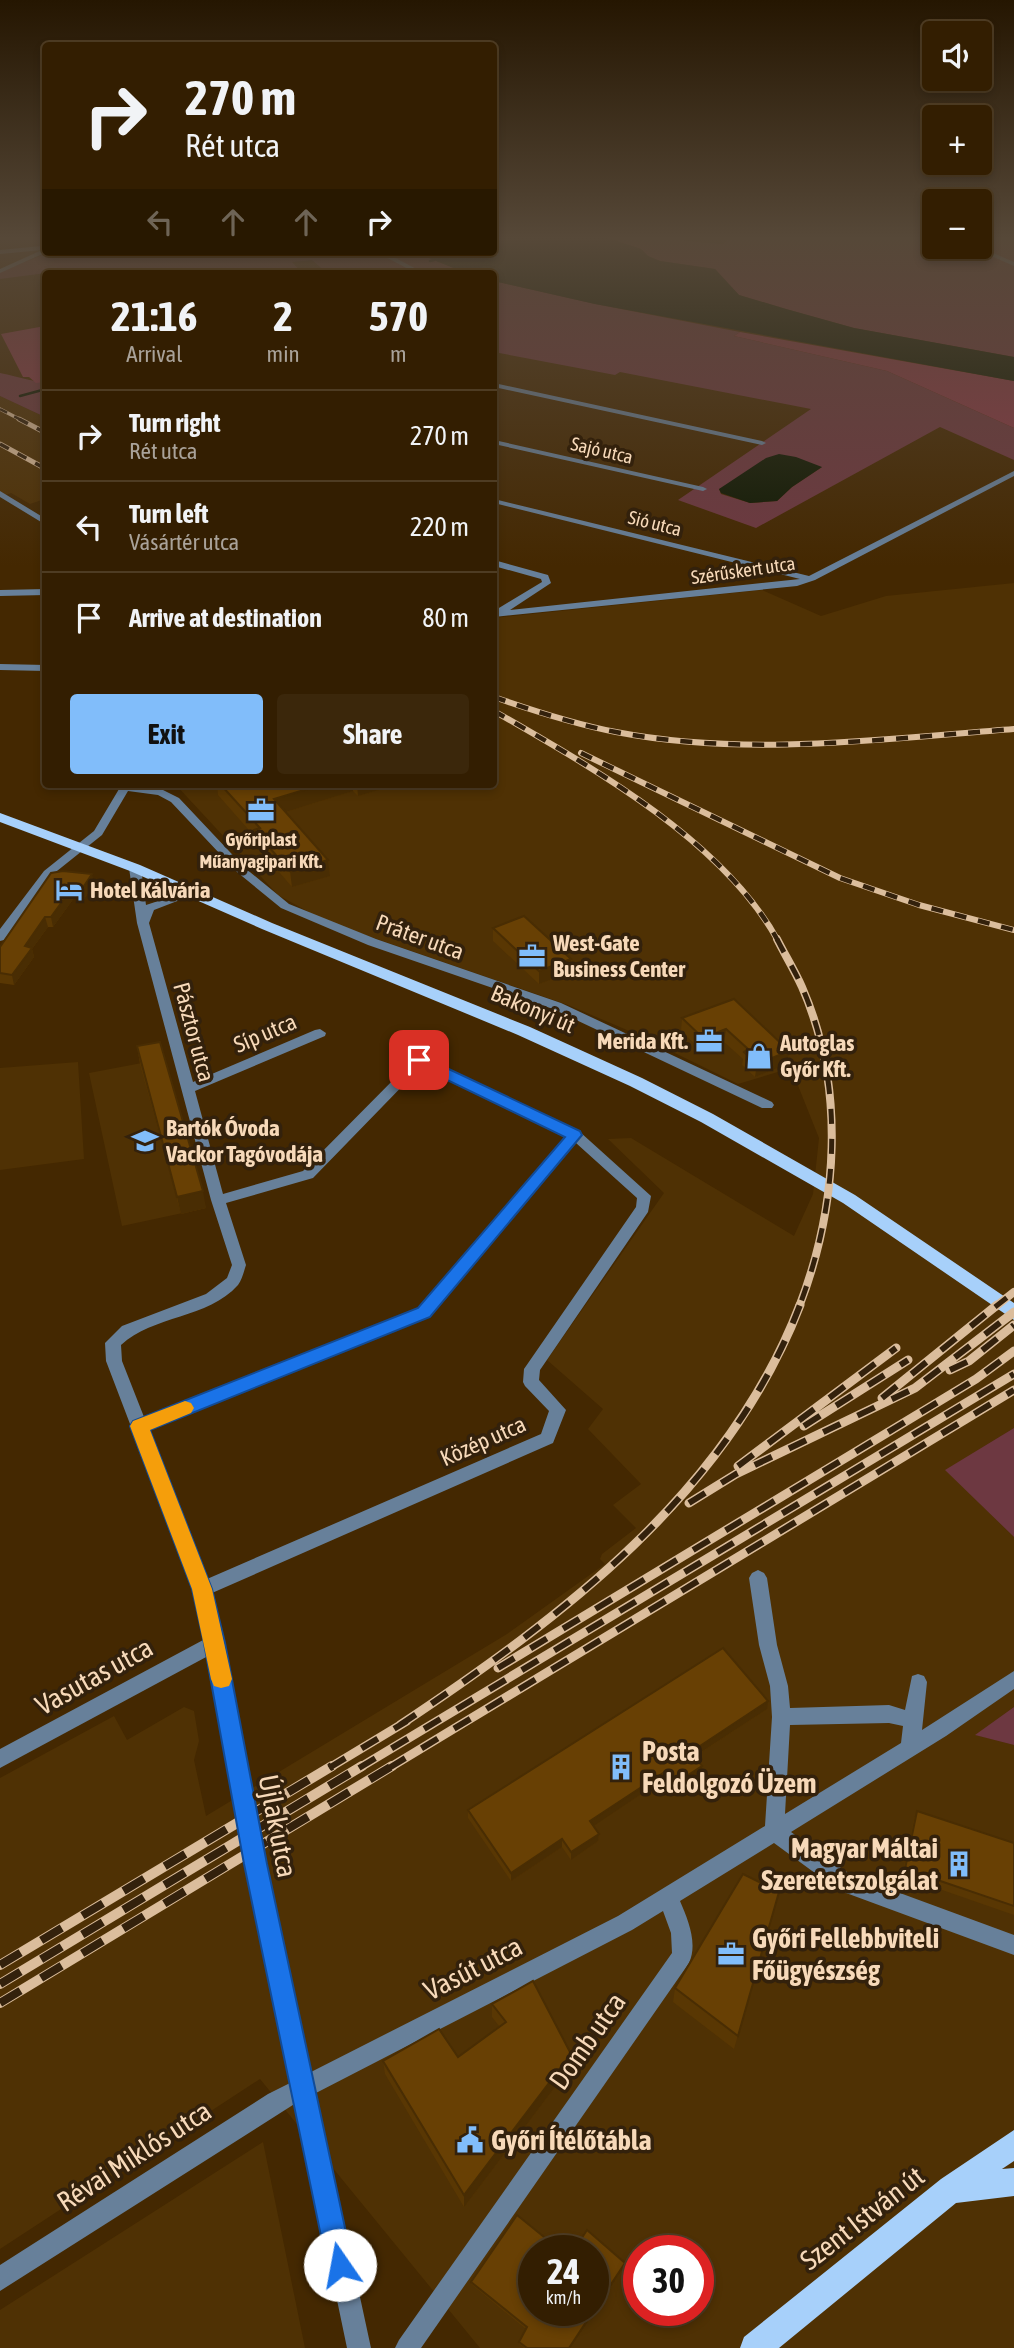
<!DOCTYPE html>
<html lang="en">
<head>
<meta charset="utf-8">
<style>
	:root { --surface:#331e01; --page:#3b270b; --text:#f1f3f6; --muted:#a9a299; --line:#4e3c23; --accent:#81bdfa }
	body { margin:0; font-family:"Asap Condensed",sans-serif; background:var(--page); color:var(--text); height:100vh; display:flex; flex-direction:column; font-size:26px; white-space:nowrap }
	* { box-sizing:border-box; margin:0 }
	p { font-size:23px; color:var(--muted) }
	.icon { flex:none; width:38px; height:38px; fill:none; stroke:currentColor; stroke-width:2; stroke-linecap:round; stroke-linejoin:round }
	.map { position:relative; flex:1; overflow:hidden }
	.panel { position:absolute; left:42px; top:270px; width:455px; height:518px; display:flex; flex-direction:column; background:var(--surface); border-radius:7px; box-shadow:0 4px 10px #0003,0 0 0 2px var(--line) }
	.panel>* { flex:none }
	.guide { position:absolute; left:42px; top:42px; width:455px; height:214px; border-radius:7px; box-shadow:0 4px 10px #0003,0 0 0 2px var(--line); background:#331e01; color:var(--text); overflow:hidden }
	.tools { position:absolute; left:922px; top:21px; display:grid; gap:14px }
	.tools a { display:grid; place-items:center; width:70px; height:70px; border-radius:7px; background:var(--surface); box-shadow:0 4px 10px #0003,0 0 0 2px var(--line); font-size:35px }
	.speed { position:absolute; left:518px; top:2235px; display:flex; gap:14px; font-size:35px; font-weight:700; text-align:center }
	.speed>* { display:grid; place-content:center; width:91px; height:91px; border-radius:50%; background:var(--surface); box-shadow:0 4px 10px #0003,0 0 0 2px var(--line); line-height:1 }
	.speed small { font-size:18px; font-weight:400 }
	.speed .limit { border:10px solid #d22; background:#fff; color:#111 }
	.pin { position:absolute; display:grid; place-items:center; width:60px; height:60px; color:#fff; margin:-30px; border-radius:14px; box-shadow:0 4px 10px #0006 }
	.me { position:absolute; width:77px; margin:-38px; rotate:348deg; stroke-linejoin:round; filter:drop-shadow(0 0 5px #0008) }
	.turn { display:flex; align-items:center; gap:24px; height:147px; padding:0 28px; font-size:32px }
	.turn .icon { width:91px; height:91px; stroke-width:2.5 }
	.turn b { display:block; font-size:49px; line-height:60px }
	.lanes { display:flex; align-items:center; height:66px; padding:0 28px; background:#0003; justify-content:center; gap:35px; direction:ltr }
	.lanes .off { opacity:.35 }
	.eta { display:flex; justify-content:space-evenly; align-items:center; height:119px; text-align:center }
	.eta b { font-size:42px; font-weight:700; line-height:49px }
	.cta { display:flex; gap:14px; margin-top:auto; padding:14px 28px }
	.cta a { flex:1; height:80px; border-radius:7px; background:var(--accent); color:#111; font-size:28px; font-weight:700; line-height:80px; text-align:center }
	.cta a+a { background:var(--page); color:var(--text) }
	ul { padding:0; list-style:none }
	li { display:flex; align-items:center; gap:21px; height:91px; padding:0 28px; border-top:2px solid var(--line) }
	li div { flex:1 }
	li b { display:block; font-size:26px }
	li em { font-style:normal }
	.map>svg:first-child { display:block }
	.built { fill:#4f3104; fill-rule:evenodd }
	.green { fill:#6d3841; fill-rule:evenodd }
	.forest { fill:#883949 }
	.water { fill:#0f1904 }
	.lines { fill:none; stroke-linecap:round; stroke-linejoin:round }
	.stream { stroke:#0f1904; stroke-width:2.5 }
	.street { fill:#67809a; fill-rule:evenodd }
	.primary { fill:#a7d0fa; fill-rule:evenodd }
	.rail-far5-casing { stroke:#dbbd9c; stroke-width:3.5 }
	.rail-far4-casing { stroke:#dbbd9c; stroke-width:5 }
	.rail-far3-casing { stroke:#dbbd9c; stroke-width:6 }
	.rail-far2-casing { stroke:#dbbd9c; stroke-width:8 }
	.rail-far1-casing { stroke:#dbbd9c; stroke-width:9 }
	.rail-casing { stroke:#dbbd9c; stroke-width:10 }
	.rail-far5 { stroke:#33210c; stroke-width:2.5; stroke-dasharray:8; stroke-linecap:butt }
	.rail-far4 { stroke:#33210c; stroke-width:3.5; stroke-dasharray:10; stroke-linecap:butt }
	.rail-far3 { stroke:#33210c; stroke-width:4.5; stroke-dasharray:12; stroke-linecap:butt }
	.rail-far2 { stroke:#33210c; stroke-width:5; stroke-dasharray:15; stroke-linecap:butt }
	.rail-far1 { stroke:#33210c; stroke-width:6; stroke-dasharray:19; stroke-linecap:butt }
	.rail { stroke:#33210c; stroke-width:8; stroke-dasharray:24; stroke-linecap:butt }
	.wall { fill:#593703 }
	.shaded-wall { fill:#492d03 }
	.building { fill:#684004; stroke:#492d03; stroke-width:2 }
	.route { fill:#1a73e8; stroke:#114b97; stroke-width:2 }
	.slow { fill:#f59e0b }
	.labels { text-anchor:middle; stroke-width:7; stroke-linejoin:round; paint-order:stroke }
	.far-street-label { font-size:19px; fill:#f7d9b9; stroke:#33210c }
	.far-poi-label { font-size:19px; font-weight:bold; fill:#f7d9b9; stroke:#33210c }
	.poi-label { font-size:23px; font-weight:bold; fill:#f7d9b9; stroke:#33210c; text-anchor:start }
	.street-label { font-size:23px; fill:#f7d9b9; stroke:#33210c }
	.near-street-label { font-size:28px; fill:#f7d9b9; stroke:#33210c }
	.near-poi-label { font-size:28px; font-weight:bold; fill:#f7d9b9; stroke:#33210c; text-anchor:start }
</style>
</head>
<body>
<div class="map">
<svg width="1014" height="2348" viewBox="0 0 1014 2348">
	<rect width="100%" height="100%" fill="#442801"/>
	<path class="built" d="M0,396L45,417V499L30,504L11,493L0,497Z
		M1014,583V1428L946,1470L1014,1537V1707L976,1735L1014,1745V2348H480L260,2079L0,2249V1778L114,1716L127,1740L184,1707L194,1711L199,1741L194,1760L206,1816L507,1634L605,1564L600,1559L602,1554L636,1528L613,1505L641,1484L588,1429L603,1409L547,1360L664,1193L608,1139L631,1138L794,1236L813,1194L819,1138L791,1068L738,1084L634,1033L568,1005L325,921L278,895L175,784H494V618L762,590L821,616L886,596ZM534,2250H593V2310H534ZM639,2250H698V2310H639Z
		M163,1059L206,1208L122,1226L89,1073Z
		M78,1062L84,1159L0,1170V1068Z
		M263,2142L305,2348H0V2310Z"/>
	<path class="green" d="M605,237H685L684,241L723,244L730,237H934V247H980V237H1014V357L854,328L786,309L739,295L715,269L660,261L648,256L641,249Z
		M50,252H414L466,273H327L312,260L292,262L302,273H46L0,279V272Z
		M494,281L595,304L740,332L734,336L887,371L1014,428V460L940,427L756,528L678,500L811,409L620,372L615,375L494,352ZM822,467L792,487L777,501L750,503L721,494L719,489Z
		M0,373C12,375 37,383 45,382V417L0,396Z
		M1014,1428V1537L945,1470Z
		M1014,1707V1745L975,1735Z"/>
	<path class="forest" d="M45,326V382L36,383L29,377H23L1,334Z
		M740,332L1014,381V428L887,371L734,336Z"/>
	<path class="water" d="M494,237H605L641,249L648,256L660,261L715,269L739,295L786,309L854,328L1014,357V381L595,304L494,281V273H466L414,252H494Z
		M779,454L796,457L822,467L792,487L777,501L750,503L721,493L719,489L766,458Z"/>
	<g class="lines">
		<path class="stream" d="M430,261L434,260
			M379,271L383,273
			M20,396L46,389"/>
		<path class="street" d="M41,246L46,248L47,252L0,273V269L42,250L0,254V250Z
			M971,247H979L1014,262V266Z
			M376,252H384L424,273H416Z
			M494,383L762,441L766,443L762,445L494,387Z
			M494,440L703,487L707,489L703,491L494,444Z
			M1014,471V476L815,580L797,586L494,617V611L542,582L541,579L494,566V560L548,575L551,583L510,610L800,579L494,503V499L809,576Z
			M0,491L46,519V525L0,497Z
			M46,589V595L0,596V590Z
			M0,664L46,665V671L0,670Z
			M122,784L161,789L179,798L245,868L289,904L376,939L561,1003L772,1102L774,1105L772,1108H762L553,1009L368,945L281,908L237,872L171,802L158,795L128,791L102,835L52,875L4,940L0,941V929L44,871L94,831Z
			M135,865L141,868L146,905L192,890L198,893L154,910L149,923L193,1082L315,1030L320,1029L326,1033L325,1036L195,1091L223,1194L303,1171L405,1068H415L417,1071L313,1178L226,1203L246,1265C244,1271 242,1280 238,1285C208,1319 153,1315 121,1345L122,1361L144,1417L419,1309L566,1136L414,1063L412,1060L414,1057H424L580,1132L651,1196L648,1212L540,1370L539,1380L566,1410L553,1443L212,1593L224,1643L269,1878L311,2072L618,1916L765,1826L772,1717L770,1686L759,1645L749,1578L752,1573L758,1570L764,1573L767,1578L777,1645L788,1686L790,1708L889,1705L905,1710L912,1676L918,1674L924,1676L927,1682L922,1730L1014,1671V1689L946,1736L791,1832L851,1875L1014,1935V1955L838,1890L774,1843L680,1901C688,1920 698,1943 689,1963L421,2348H395L399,2340L672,1953L671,1933L663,1911L632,1930L316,2093L371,2348H347L296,2103L0,2291V2265L268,2094L292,2082L249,1878L208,1656L0,1768V1749L205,1639L193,1589L106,1361L105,1343L122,1326L206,1294L227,1278L232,1265L211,1200L137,923L129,868ZM576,1143L637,1198L636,1207L524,1369L523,1382L525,1386L549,1411L541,1434L207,1579L149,1429L429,1317ZM889,1723L903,1726L901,1743L785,1814L790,1725Z"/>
		<path class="primary" d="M0,813L140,865L272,923L530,1027L642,1078L713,1114L855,1195L1014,1303V1320L843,1203L701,1122L630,1086L518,1035L262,929L130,871L0,822Z
			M1014,2130V2161L1002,2169L1014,2168V2196L956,2203L779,2348H740L744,2337L941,2179Z"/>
		<g class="rail-far5-casing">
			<path id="rail-far5" d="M0,409L23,421"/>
		</g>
		<g class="rail-far4-casing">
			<path id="rail-far4" d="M19,419L46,433
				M0,444L46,469"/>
		</g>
		<g class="rail-far3-casing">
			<path id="rail-far3" d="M494,697C534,711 574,724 616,732C746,757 884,739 1014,729
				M494,711C590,766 724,841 778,941
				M581,753L840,878L919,905L1014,930"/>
		</g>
		<g class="rail-far2-casing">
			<path id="rail-far2" d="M777,939C785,955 795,971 802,987C846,1088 838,1206 799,1307
				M995,1307L1014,1292"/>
		</g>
		<g class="rail-far1-casing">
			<path id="rail-far1" d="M950,1370L969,1361L1014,1325
				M882,1398L997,1305
				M804,1426L908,1360
				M738,1466L896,1348
				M689,1503L736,1474L915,1388L1014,1312
				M498,1668L976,1379L1014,1351
				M400,1725C562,1617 728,1493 800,1305
				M329,1768L407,1721
				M359,1768L1014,1374
				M389,1768L1014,1390"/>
		</g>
		<g class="rail-casing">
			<path id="rail" d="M0,1965L332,1766
				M0,1984L362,1766
				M0,2003L392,1766"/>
		</g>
		<use href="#rail-far5" class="rail-far5"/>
		<use href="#rail-far4" class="rail-far4"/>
		<use href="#rail-far3" class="rail-far3"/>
		<use href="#rail-far2" class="rail-far2"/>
		<use href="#rail-far1" class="rail-far1"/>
		<use href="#rail" class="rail"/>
	</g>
	<path class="wall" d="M217,784H399L358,796L353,791L286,812L328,860L330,876L292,887L256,845L255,837L218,795Z
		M51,873L94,884L84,899L74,898L53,927H48L32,949L34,957L14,985L0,983V947Z
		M493,928L571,972L539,984L493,941Z
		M734,999L787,1064L755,1077L742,1065L743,1059L724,1042L702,1051L681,1031L682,1018Z
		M137,1046L206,1208L181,1214L140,1064Z
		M767,1709L694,1757L700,1774L675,1791L665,1778L593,1826L599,1834L598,1841L571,1860L562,1847L511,1881L468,1818V1810Z
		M917,1811L1014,1843V1915L902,1876L914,1819Z
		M779,1892L734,2049L673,2002L675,1988Z
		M492,2004L571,2054L570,2067L464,2207L385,2074L383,2061L458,2057L499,2026L492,2017Z
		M624,2266L570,2348H524L519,2344V2342L526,2329L471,2284V2282L534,2310Z"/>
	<path class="shaded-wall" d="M324,784H353V791L276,815L274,799Z
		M357,784H399L358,796Z
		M328,860L330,876L292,887L290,871Z
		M92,874L94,884L84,899L82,889Z
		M72,888L74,898L53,927L51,917Z
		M45,917L48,927L32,949L34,957L14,985L12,975L25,946Z
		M571,959V972L539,984V971Z
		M726,1029L724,1042L702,1051L703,1038Z
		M789,1051L787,1064L755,1077L757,1064Z
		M203,1191L206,1208L181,1214L177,1197Z
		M768,1701L767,1709L689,1760L691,1752Z
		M702,1766L700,1774L675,1791L676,1783Z
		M666,1771L665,1778L589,1829L590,1821Z
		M599,1834L598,1841L571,1860V1852Z
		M562,1839V1847L511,1881V1873Z
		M571,2054L570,2067L464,2207V2195Z
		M625,2263L624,2266L570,2348H569Z"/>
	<path class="building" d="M220,784H324L274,799L328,860L290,871L254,830L260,828Z
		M63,871L92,874L82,889L72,888L51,917H45L25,946L32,948L12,975L0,973V947L51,873Z
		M524,916L571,959L539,971L493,928Z
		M734,999L789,1051L757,1064L744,1052L748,1049L726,1029L703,1038L682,1018Z
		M160,1042L203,1191L177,1197L137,1046Z
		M723,1648L768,1701L691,1752L702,1766L676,1783L666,1771L590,1821L599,1834L571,1852L562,1839L511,1873L468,1810Z
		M917,1811L1014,1843V1906L905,1869Z
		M743,1874L779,1892L738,2036L675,1988Z
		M533,1981L571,2054L464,2195L383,2061L439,2029L458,2057L506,2022L492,2004Z
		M517,2215L560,2250H534V2310H593V2250H574L587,2230L625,2263L569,2348H527L519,2342L527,2327L471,2282Z"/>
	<linearGradient id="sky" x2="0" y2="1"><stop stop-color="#251601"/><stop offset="0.42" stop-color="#564838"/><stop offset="1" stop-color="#564838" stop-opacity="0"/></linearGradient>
	<rect width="1014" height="566" fill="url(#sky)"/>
	<path class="route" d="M419,1055L580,1131L582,1135L430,1317L150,1430L212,1589L225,1643L267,1864L353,2265L349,2274L340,2278L331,2274L327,2265L244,1864L204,1643L192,1589L130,1426L133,1421L418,1308L565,1137L414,1064L412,1060L414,1057Z"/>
	<path class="slow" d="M185,1401L191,1403L194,1408L191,1413L150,1430L212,1589L232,1679L229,1686L221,1688L214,1686L211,1679L192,1589L130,1426L133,1421Z"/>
	<defs>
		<g id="office-bare" transform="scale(2.1)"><path d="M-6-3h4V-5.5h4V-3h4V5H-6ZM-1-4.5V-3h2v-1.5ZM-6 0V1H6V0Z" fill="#81bdfa" stroke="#33210c" stroke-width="2.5" paint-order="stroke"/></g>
		<g id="hotel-bare" transform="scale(2.1)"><path d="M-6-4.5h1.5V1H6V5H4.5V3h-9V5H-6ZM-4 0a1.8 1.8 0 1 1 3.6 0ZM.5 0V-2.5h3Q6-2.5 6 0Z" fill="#81bdfa" stroke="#33210c" stroke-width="2.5" paint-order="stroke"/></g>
		<g id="shop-bare" transform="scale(2.1)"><path d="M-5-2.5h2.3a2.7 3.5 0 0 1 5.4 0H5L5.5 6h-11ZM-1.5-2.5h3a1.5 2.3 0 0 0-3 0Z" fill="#81bdfa" stroke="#33210c" stroke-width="2.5" paint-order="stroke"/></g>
		<g id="school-bare" transform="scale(2.1)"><path d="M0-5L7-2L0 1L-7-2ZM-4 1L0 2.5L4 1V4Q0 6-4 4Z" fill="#81bdfa" stroke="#33210c" stroke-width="2.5" paint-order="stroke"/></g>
		<g id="building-bare" transform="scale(2.1)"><path d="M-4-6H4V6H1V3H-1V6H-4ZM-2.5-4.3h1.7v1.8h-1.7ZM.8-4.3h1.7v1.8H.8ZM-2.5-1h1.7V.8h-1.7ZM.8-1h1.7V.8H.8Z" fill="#81bdfa" stroke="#33210c" stroke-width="2.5" paint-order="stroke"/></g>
		<g id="civic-bare" transform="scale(2.1)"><path d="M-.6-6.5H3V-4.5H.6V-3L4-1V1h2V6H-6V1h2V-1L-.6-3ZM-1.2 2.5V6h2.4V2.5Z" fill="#81bdfa" stroke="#33210c" stroke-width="2.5" paint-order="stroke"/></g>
	</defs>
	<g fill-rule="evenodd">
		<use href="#office-bare" x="261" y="810"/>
		<use href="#hotel-bare" x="69" y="890"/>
		<use href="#office-bare" x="532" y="956"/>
		<use href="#office-bare" x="709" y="1041"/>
		<use href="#shop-bare" x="759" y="1056"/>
		<use href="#school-bare" x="145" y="1141"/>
		<use href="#building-bare" x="621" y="1767"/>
		<use href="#building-bare" x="959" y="1864"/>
		<use href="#office-bare" x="731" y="1954"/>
		<use href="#civic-bare" x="470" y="2140"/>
	</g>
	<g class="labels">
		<g class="far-street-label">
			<text transform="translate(602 450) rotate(13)" y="7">Sajó utca</text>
			<text transform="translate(655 523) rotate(14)" y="7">Sió utca</text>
			<text transform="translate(743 570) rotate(-8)" y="7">Szérűskert utca</text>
		</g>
		<g class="far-poi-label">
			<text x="261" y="846">Győriplast<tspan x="261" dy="22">Műanyagipari Kft.</tspan></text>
		</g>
		<g class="poi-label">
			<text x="90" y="898">Hotel Kálvária</text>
			<text x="553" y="951">West-Gate<tspan x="553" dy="26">Business Center</tspan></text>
			<text x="688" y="1049" text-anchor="end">Merida Kft.</text>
			<text x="780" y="1051">Autoglas<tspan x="780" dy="26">Győr Kft.</tspan></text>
			<text x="166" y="1136">Bartók Óvoda<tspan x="166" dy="26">Vackor Tagóvodája</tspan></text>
		</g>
		<g class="street-label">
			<text transform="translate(420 937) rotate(20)" y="8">Práter utca</text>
			<text transform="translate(533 1009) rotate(23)" y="8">Bakonyi út</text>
			<text transform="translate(194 1032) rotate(75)" y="8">Pásztor utca</text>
			<text transform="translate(265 1033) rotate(-23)" y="8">Síp utca</text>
			<text transform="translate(483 1441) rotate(-24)" y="8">Közép utca</text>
		</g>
		<g class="near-street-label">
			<text transform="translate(94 1676) rotate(-29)" y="10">Vasutas utca</text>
			<text transform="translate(278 1826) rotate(79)" y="10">Újlak utca</text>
			<text transform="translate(473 1968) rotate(-27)" y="10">Vasút utca</text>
			<text transform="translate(587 2041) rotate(-55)" y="10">Domb utca</text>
			<text transform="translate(134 2156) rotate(-33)" y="10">Révai Miklós utca</text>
			<text transform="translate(862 2218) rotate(-38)" y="10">Szent István út</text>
		</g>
		<g class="near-poi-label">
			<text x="642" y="1761">Posta<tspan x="642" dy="32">Feldolgozó Üzem</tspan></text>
			<text x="938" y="1858" text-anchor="end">Magyar Máltai<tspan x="938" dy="32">Szeretetszolgálat</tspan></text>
			<text x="752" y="1948">Győri Fellebbviteli<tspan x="752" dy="32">Főügyészség</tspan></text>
			<text x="491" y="2150">Győri Ítélőtábla</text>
		</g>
	</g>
</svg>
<div class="tools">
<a><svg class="icon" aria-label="sound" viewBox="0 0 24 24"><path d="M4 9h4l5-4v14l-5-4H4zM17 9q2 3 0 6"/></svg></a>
<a>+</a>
<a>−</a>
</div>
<div class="speed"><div>24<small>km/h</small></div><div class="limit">30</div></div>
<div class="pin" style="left:419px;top:1060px;background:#d93025"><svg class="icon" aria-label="arrive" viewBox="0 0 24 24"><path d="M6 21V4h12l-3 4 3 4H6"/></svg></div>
<svg class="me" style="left:340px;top:2265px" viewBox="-20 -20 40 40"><circle r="19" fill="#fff"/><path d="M0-13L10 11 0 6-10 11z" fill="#1a73e8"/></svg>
<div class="guide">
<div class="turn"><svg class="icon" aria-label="right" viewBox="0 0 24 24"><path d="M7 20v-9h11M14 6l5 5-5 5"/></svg><div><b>270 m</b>Rét utca</div></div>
<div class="lanes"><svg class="icon off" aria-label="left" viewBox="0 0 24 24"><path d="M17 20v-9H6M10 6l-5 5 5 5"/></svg><svg class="icon off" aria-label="ahead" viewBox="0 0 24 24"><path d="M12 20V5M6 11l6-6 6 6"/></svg><svg class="icon off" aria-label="ahead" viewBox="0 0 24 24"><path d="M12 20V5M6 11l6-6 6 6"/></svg><svg class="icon" aria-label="right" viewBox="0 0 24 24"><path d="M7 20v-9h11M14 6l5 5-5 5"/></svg></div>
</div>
<section class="panel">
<div class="eta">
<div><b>21:16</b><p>Arrival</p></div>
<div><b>2</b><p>min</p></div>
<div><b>570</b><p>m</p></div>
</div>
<ul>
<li><svg class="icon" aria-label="right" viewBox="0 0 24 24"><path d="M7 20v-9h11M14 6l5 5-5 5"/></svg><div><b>Turn right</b><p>Rét utca</p></div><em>270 m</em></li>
<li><svg class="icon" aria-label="left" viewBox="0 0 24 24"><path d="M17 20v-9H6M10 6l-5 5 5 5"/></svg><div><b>Turn left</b><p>Vásártér utca</p></div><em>220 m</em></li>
<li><svg class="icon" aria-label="arrive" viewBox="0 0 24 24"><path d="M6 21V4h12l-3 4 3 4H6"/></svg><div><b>Arrive at destination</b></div><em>80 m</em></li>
</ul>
<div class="cta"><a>Exit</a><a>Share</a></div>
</section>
</div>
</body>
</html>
